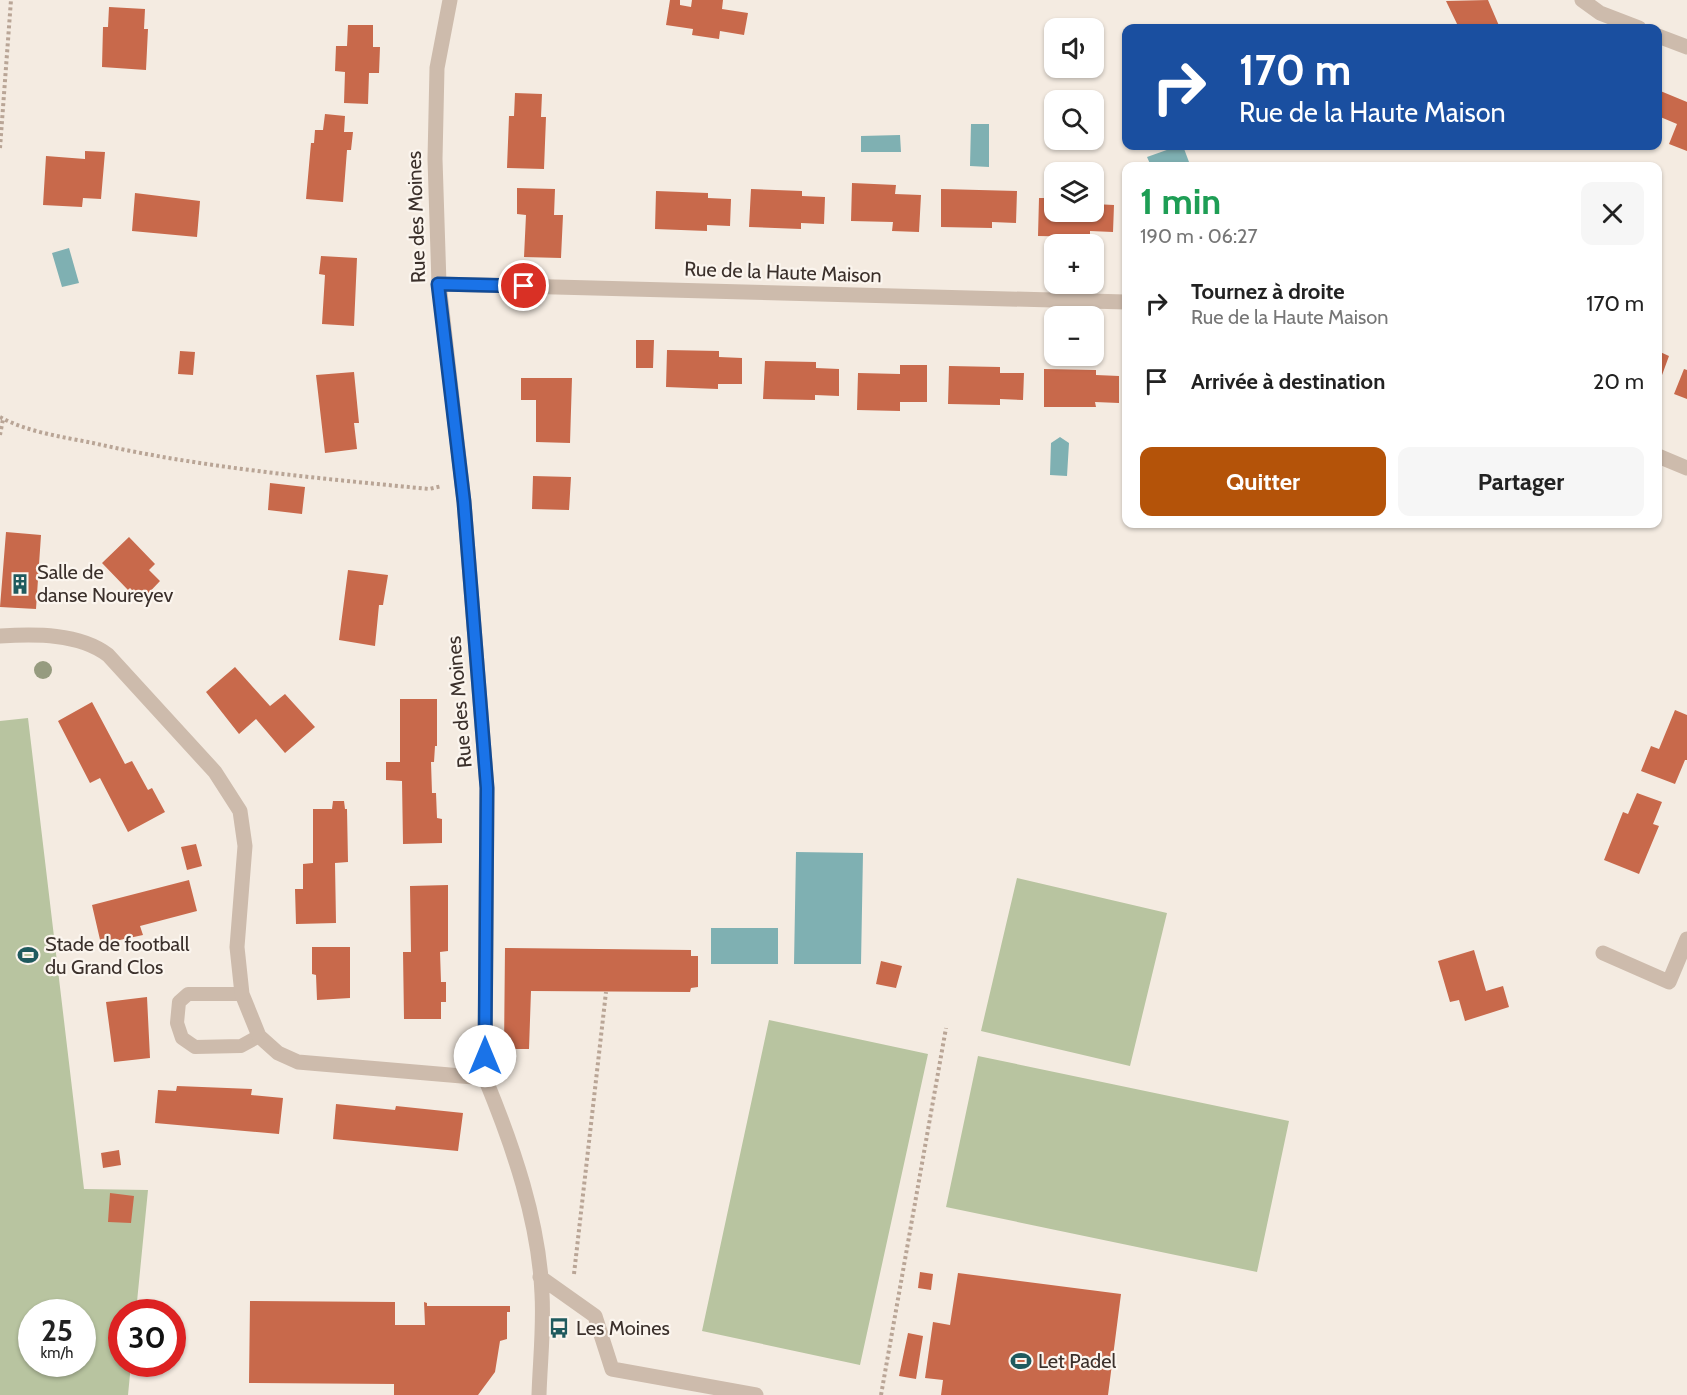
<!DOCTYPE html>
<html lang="fr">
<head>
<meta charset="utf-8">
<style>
	:root { --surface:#fff; --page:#f6f6f6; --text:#222; --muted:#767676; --accent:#b45309 }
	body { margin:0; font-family:Cabin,sans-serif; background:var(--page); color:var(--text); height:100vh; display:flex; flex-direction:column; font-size:22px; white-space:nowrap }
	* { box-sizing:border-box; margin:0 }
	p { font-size:20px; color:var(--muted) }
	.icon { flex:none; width:33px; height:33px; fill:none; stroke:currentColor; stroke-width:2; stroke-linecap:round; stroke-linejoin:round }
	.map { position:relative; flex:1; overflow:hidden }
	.sheet { position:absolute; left:1122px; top:162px; width:540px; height:366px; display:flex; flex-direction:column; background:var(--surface); border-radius:12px; box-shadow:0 2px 4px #0004 }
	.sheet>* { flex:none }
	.banner { position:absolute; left:1122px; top:24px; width:540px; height:126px; border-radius:12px; box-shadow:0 2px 4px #0004; background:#1a4fa0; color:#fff; overflow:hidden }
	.tools { position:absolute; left:1044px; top:18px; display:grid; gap:12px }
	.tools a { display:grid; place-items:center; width:60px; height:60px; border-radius:12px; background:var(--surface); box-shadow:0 2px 4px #0004; font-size:30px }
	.speed { position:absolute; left:18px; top:1299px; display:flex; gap:12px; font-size:30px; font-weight:700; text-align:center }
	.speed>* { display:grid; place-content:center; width:78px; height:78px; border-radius:50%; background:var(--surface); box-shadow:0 2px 4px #0004; line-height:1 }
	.speed small { font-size:15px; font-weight:400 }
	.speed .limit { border:9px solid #d22; background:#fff; color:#111 }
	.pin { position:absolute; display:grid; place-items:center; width:51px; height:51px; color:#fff; margin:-26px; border:3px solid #fff; border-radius:50%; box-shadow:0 2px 6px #0007 }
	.me { position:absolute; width:66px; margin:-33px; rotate:0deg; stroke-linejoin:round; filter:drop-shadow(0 0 4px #0008) }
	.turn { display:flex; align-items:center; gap:21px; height:126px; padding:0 18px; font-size:27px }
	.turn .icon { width:78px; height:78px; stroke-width:2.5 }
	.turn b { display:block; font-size:42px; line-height:51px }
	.round { display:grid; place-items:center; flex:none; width:63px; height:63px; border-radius:12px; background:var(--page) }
	.head { display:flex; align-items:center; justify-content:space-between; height:102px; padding:0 18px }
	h1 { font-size:36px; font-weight:800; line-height:45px; color:#1e9e55 }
	.button { display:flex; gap:12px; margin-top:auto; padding:12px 18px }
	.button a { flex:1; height:69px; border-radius:12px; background:var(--accent); color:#fff; font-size:24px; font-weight:800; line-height:69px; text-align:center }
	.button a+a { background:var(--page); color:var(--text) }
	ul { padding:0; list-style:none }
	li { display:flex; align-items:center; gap:18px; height:78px; padding:0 18px }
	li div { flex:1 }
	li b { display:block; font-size:22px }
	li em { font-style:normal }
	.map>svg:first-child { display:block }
	.green { fill:#b8c4a0; fill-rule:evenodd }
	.water { fill:#7fb0b2 }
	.building { fill:#c8694b }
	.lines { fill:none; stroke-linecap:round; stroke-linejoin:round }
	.path { stroke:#b9a596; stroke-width:4; stroke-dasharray:3 3; stroke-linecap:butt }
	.lane { stroke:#cdbbac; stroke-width:14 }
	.street { stroke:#cdbbac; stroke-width:15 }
	.tree { fill:#969b7f }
	.route-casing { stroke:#114b97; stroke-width:15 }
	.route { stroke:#1a73e8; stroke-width:10 }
	.labels { text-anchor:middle; stroke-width:4.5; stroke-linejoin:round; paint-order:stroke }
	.street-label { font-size:20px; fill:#3b302b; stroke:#fbf5ee }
	.poi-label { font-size:20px; fill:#3b302b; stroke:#fbf5ee; text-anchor:start }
</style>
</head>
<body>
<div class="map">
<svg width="1687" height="1395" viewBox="0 0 1687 1395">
	<rect width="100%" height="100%" fill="#f4ebe1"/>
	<path class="green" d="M28,718L84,1189L148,1190L136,1312H122V1364H131L128,1395H0V721ZM32,1312H82V1364H32Z
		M1017,878L1167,913L1130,1066L981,1031Z
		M769,1020L928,1054L860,1365L702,1331Z
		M978,1056L1289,1121L1257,1272L946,1207Z"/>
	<path class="water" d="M971,124H989V167L970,166Z
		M900,135L901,152H861V136Z
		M1178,146H1183L1189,162L1177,166H1151L1147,157Z
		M69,248L79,283L62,287L52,253Z
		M1060,437L1069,443L1067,476L1050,475L1051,443Z
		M796,852L863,853L861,964H794Z
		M711,928H778V964H711Z"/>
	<path class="building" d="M670,0H680V5L691,7L692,0H723L722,9L748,13L744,35L720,31L719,39L692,35L693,29L666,25Z
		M1488,0L1500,28H1459L1446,1Z
		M109,7L145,9L144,29H148L146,70L102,67L103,27H108Z
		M348,25H373V47H380L379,73H369L368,104L344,103L345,72L335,71L336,46H347Z
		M1658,90L1687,102V151L1669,144L1677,124L1658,116Z
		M515,93L542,94L541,117H546L544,169L507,168L509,116H514Z
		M325,114L345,116L344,132H353L351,150H347L343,202L306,199L311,143H314L315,130H323Z
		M85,151L105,152L101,199L83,198L82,207L43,205L46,156L85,159Z
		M852,183L896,185L895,194L921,195L919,232L892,231L893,222L851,221Z
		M517,188L555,189L554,215H563L561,258L524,257L526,215L517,214Z
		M751,189L802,191V196L825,197L824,224L801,223V229L749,227Z
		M941,189L1017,191L1016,223L992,222V228L941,227Z
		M656,191L708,193V198L731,199L730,226L707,225V231L655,229Z
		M135,193L200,201L197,237L132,231Z
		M1039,198H1054V212H1094V204L1114,205L1113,232L1090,231V237L1038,236Z
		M321,256L357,258L354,326L322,324L325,275L319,274Z
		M636,340H654L653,368H636Z
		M667,350L719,351V357L742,358V384H718V389L666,387Z
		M180,351L195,352L193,375L178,374Z
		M1658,351L1669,356L1658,386Z
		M765,361L816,362V368L839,369V396L815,395V400L763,399Z
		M900,365H927V402H900V411L857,410L858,373L900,374Z
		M949,366L1000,367V373H1024L1023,400L1000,399V405L948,404Z
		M1044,369L1096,370V375L1119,376V403L1095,402L1096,407H1044Z
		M1684,369L1687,370V399L1674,394Z
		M354,372L359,423H354L357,449L325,453L316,375Z
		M521,378H572L570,443L536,442V400H521Z
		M533,476L571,477L569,510L532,509Z
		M270,483L305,487L302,514L268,510Z
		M6,532L41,535L36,609L0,607Z
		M129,537L155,564L149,570L160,581L142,600L130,588L128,590L102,563Z
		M348,570L388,575L383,605H379L375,646L339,640Z
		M235,667L270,706L285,694L315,727L285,753L256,719L239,734L206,692Z
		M400,699H437V746H435L434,762H431L432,793H436L437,818L442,819V843L403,844L402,781L386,780V762H400Z
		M92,702L125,764L132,761L148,790L152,788L165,812L128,832L100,778L90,783L58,721Z
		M1675,710L1687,715V760H1685L1675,784L1641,771L1651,746L1659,749Z
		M1637,793L1662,802L1653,824L1659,826L1639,874L1604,860L1623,812L1628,814Z
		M333,801H344L345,809H347L348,862L335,863L336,923L296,924L295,889H303V864L313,863V809H332Z
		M196,844L202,866L187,870L181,847Z
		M189,880L197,911L140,926L143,935L101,944L92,905Z
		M448,885V951L440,952L441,982H446V1002H441V1019H404L403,952H411L410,886Z
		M312,947H350V998L317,1000L316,975L312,974Z
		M505,948L691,950V956H698V987L691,988L690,992L531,991L529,1049H504Z
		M1474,950L1486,991L1503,986L1509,1007L1465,1021L1459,1000L1450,1002L1438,961Z
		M881,961L902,966L896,988L876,984Z
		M147,997L150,1058L114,1062L106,1002Z
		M177,1086L252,1089L251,1095L283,1098L279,1134L155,1123L158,1090L176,1091Z
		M336,1104L395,1110L396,1106L463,1113L458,1151L333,1139Z
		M119,1150L121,1165L103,1168L101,1153Z
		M110,1193L134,1196L131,1223L108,1222Z
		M920,1272L933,1274L931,1290L918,1288Z
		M958,1273L1121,1294L1108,1395H941L943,1380L925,1378L933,1322L950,1325Z
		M250,1301L395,1302V1325H425L424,1302L427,1303V1306H510V1312H507V1339L500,1341L495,1372L478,1395H394V1384L249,1383Z
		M908,1333L923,1336L916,1379L899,1376Z"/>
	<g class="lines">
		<path class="path" d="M0,148L11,0
			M0,417C27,432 63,437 93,443C203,468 316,478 429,489L442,486
			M0,435L3,419
			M574,1274L606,992
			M881,1395L946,1028"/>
		<path class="lane" d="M242,994H188L179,1002L177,1023L182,1038L195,1047L241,1046L259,1036"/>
		<path class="street" d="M450,0L437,68L435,159L439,284L464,502L487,788L485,1078C513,1146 539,1221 542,1294C544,1327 540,1362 539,1395
			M1582,0L1600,13L1639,28
			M1658,36L1687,47
			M439,284L1126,302
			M1658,456L1687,468
			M0,636C35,634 79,633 108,655L215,772L240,811L245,846L237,947L242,994L259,1036L278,1053L298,1062L485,1078
			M1603,953L1669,982L1687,939
			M540,1277L595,1316L612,1369L756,1395"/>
	</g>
	<circle class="tree" cx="43" cy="670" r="9"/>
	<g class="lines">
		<g class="route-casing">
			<path id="route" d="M485,1056L487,788L464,502L438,284L524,286"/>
		</g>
		<use href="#route" class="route"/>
	</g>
	<defs>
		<g id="building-bare" transform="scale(1.62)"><path d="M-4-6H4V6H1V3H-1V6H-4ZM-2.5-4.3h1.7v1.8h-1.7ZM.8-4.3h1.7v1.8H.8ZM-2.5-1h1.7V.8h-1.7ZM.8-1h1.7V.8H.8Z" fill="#1f5a5e" stroke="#fbf5ee" stroke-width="2.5" paint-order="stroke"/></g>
		<g id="stadium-bare" transform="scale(1.62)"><path d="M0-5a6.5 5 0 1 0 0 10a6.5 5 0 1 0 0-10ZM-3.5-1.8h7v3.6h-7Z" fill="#1f5a5e" stroke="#fbf5ee" stroke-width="2.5" paint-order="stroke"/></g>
		<g id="bus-bare" transform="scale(1.62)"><path d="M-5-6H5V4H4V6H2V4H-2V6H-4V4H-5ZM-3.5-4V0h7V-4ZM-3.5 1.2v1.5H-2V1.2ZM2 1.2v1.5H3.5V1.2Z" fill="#1f5a5e" stroke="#fbf5ee" stroke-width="2.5" paint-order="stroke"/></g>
	</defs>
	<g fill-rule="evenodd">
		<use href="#building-bare" x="20" y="584"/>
		<use href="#stadium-bare" x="28" y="955"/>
		<use href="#bus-bare" x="559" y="1328"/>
		<use href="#stadium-bare" x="1021" y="1361"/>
	</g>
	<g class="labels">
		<g class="street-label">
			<text transform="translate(416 217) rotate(-92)" y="7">Rue des Moines</text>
			<text transform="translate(783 272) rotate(2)" y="7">Rue de la Haute Maison</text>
			<text transform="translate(459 702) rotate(-95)" y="7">Rue des Moines</text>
		</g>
		<g class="poi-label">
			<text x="37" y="579">Salle de<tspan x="37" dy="23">danse Noureyev</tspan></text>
			<text x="45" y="951">Stade de football<tspan x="45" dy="23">du Grand Clos</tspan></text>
			<text x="576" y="1335">Les Moines</text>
			<text x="1038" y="1368">Let Padel</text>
		</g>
	</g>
</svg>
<div class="tools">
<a><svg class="icon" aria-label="sound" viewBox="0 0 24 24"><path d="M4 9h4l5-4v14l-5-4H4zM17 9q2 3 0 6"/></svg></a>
<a><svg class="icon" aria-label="search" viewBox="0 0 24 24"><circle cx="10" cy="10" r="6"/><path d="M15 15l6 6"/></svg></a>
<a><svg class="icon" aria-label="layers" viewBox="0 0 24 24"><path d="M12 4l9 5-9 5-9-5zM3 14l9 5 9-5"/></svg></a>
<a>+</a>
<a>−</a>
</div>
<div class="speed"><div>25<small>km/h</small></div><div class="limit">30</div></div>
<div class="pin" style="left:524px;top:286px;background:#d93025"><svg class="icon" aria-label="arrive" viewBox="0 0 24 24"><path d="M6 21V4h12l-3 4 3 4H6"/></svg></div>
<svg class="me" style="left:485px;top:1056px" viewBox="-20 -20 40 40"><circle r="19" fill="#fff"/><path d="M0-13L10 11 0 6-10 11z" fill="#1a73e8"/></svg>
<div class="banner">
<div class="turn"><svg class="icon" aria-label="right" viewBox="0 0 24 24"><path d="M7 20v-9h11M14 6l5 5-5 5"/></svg><div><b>170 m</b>Rue de la Haute Maison</div></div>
</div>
<section class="sheet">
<div class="head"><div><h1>1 min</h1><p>190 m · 06:27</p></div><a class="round"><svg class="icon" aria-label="close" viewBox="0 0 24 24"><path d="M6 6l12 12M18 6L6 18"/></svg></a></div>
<ul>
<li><svg class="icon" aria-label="right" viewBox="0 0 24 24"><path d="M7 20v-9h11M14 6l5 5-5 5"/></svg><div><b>Tournez à droite</b><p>Rue de la Haute Maison</p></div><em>170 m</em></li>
<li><svg class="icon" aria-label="arrive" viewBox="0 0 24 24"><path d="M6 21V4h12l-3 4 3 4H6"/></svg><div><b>Arrivée à destination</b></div><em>20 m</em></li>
</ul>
<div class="button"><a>Quitter</a><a>Partager</a></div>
</section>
</div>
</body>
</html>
